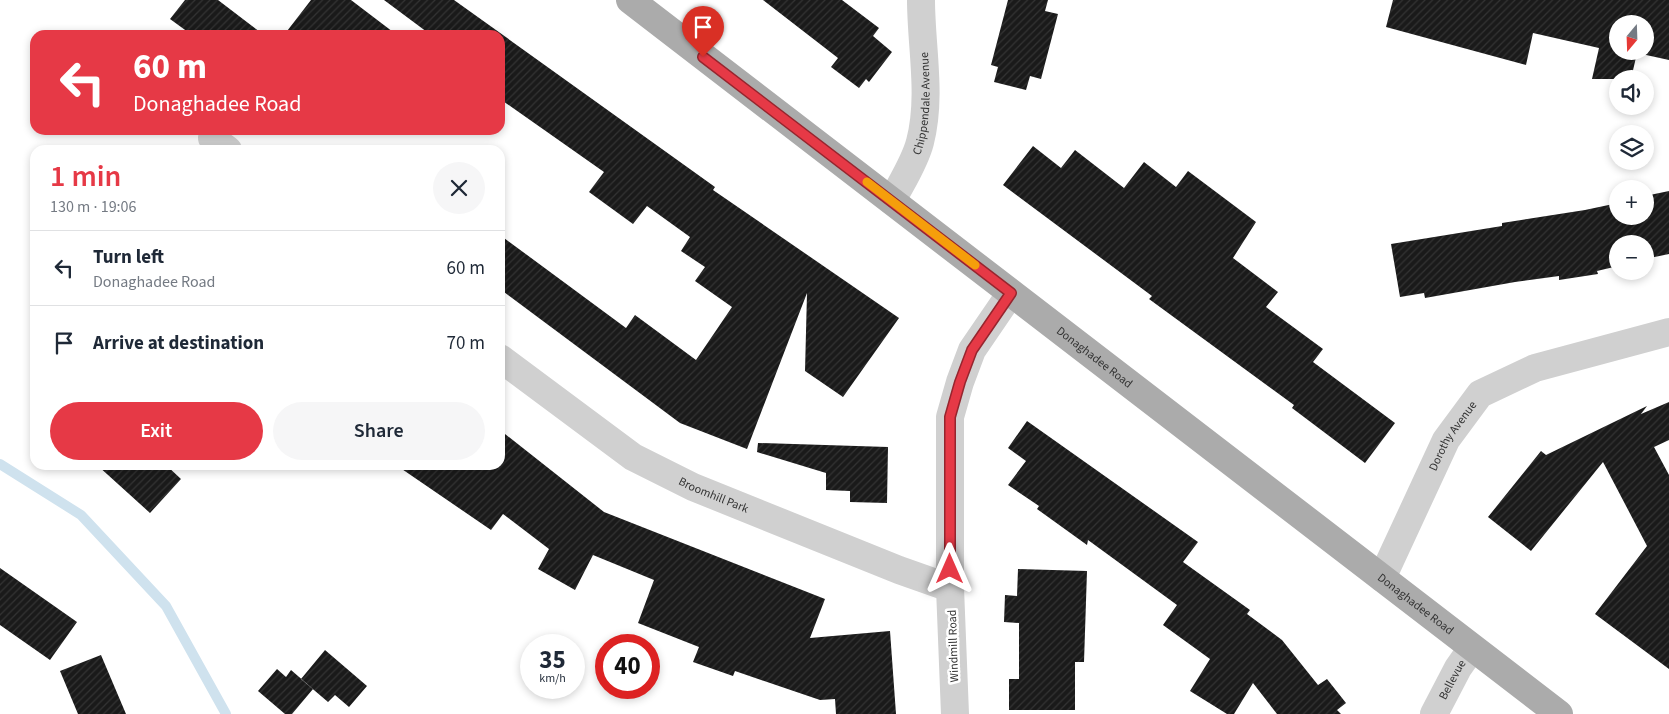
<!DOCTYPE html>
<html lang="en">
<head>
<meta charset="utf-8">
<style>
	:root { --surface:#fff; --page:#f6f6f7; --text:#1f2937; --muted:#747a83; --line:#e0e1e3; --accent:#e63946 }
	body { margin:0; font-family:"Source Sans 3",sans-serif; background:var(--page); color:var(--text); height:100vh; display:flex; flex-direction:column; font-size:19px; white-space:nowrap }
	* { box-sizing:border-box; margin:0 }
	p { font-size:16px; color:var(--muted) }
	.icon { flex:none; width:28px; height:28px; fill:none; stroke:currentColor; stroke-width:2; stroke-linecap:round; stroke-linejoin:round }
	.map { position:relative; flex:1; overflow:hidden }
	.side { position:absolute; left:30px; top:145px; width:475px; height:325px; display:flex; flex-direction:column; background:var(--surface); border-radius:15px; box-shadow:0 2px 8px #0003 }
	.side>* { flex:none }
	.top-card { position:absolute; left:30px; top:30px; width:475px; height:105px; border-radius:15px; box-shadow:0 2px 8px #0003; background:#e63946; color:#fff; overflow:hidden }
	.needle { width:32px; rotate:199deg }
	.tools { position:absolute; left:1609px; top:15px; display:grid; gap:10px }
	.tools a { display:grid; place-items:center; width:45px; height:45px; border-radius:50%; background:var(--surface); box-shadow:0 2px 8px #0003; font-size:25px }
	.speed { position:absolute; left:520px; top:634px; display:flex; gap:10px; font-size:25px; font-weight:700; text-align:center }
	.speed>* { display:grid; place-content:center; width:65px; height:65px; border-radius:50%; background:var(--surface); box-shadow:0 2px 8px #0003; line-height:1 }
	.speed small { font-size:12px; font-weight:400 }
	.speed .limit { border:8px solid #d22; background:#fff; color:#111 }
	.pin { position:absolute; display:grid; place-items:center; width:42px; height:42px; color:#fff; margin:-51px -21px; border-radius:50% 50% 50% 0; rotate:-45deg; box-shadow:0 0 5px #0007 }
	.pin .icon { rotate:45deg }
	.me { position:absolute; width:55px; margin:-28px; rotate:0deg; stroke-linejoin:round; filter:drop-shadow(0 0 4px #0008) }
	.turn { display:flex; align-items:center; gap:18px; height:105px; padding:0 20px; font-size:22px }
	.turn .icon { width:65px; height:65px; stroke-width:2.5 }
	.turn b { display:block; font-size:35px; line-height:42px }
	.round { display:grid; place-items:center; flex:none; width:52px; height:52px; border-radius:26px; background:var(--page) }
	.head { display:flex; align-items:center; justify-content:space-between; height:85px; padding:0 20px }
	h1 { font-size:30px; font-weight:600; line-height:38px; color:var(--accent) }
	.cta { display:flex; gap:10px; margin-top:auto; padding:10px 20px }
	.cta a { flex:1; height:58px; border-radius:30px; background:var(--accent); color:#fff; font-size:20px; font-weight:600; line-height:58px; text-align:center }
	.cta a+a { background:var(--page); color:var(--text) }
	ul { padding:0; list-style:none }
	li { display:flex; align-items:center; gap:15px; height:75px; padding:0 20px; border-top:1px solid var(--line) }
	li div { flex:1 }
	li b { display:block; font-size:19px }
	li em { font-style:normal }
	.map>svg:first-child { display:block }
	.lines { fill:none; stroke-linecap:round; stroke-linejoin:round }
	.stream { stroke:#cfe2ee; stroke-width:10 }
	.building { fill:url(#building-hatch); fill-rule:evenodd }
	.minor { stroke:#d0d0d0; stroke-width:28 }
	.major { stroke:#ababab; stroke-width:28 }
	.route-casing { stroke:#96252e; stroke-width:12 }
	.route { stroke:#e63946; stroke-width:9 }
	.slow { stroke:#f59e0b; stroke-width:9 }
	.labels { text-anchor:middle; stroke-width:5; stroke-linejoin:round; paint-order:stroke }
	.street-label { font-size:12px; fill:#333; stroke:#fff }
</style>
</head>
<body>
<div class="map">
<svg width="1669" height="714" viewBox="0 0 1669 714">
	<defs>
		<pattern id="building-hatch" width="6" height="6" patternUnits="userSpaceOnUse" patternTransform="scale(1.25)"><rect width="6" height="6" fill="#1a1a1a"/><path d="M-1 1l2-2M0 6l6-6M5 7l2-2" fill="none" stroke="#333"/></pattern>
	</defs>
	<rect width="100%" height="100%" fill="#fff"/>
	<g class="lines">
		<path class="stream" d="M0,464L81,515L166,606L226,714"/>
	</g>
	<path class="building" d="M185,0H218L264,35H192L170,19Z
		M311,0H351L397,35H284Z
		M384,0H454L715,187L713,190L899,318L843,397L805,371L807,293L747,449L680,423L500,289V235L626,328L635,315L696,360L732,307L695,281L705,267L681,251L690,237L647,206L633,224L589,192L604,172L500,99V35H431Z
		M763,0H842L879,28L873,36L892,52L869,82L866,79L859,88L831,67L838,58Z
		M1008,0H1048L1045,11L1058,14L1041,79L1030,76L1026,90L994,82L998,67L991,65Z
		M1393,0H1669V60L1637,53L1631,79H1592L1599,48L1533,33L1526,65L1386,27ZM1618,24H1645V51H1618Z
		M1033,146L1061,168L1075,150L1124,188L1144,162L1176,187L1188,171L1256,222L1233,258L1278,292L1266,307L1323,349L1313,362L1395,423L1365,463L1292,408L1294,405L1149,299L1152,296L1003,185Z
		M1669,191V254L1645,259V244H1618V266L1597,271L1598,274L1559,280V276L1515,282L1425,298L1424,293L1400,297L1391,244L1502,226V223L1585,210L1618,203V216H1645V196Z
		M1669,402V440L1654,447L1669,475V669L1595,614L1647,546L1603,462L1531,551L1488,517L1541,451L1546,455L1647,406L1641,414Z
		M1027,421L1198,542L1183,562L1250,610L1247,614L1282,640L1318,685L1327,679L1346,703L1337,710L1341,714H1277L1253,683L1234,714H1227L1190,691L1210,659L1163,625L1177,605L1088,540L1087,545L1037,509L1039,506L1008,485L1026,461L1008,448Z
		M500,430L604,512L825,599L810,638L890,631L896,714H836L835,699L820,700L735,671L733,676L693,662L699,647L638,623L654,580L593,555L575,590L538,569L549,549L503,514L491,530L396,465H500Z
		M758,443L888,447L887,503L850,502V491L826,490V473L757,452Z
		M97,465H166L181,479L150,513Z
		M0,568L77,622L50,660L0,625Z
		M1018,569L1087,571L1084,662H1075V710H1009V679H1019V623L1004,622L1005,595L1017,596Z
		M325,650L367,686L349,707L335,695L328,702L301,679Z
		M101,655L126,714H78L60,671Z
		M277,669L286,677L291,670L313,689L292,714H285L258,691Z"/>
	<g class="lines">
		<g class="minor">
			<path d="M212,138L228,150"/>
			<path id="s1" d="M892,201C901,183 915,162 920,142C932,96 921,46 921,0"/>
			<path id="s2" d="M500,358L633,457L693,487L899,570L950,588"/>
			<path id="s3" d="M1382,578L1446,440L1480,394L1535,368L1669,332"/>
			<path d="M955,714L950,588V417L960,382L972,350L1011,293"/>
			<path id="s4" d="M1434,714L1458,668L1472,648"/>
		</g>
		<path class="major" id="s5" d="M630,0L1559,714"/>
	</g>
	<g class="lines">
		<g class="route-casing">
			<path id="route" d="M703,57L1011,293L972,350L960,382L950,417V569"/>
		</g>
		<use href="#route" class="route"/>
		<path class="slow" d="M867,182L975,265"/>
	</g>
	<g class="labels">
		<g class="street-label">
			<text dy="4" stroke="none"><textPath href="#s1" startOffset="104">Chippendale Avenue</textPath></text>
			<text dy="4" stroke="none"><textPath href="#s5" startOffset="586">Donaghadee Road</textPath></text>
			<text dy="4" stroke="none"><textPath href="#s3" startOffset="159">Dorothy Avenue</textPath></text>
			<text dy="4" stroke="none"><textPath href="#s2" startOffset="255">Broomhill Park</textPath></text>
			<text dy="4" stroke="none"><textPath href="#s5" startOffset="991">Donaghadee Road</textPath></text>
			<text transform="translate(953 646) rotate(-92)" y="4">Windmill Road</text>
			<text dy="4" stroke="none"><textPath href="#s4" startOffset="39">Bellevue</textPath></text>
		</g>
	</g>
</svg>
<div class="tools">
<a><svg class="needle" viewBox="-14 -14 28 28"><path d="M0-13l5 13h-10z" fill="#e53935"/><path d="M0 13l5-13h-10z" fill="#747a83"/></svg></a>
<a><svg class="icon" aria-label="sound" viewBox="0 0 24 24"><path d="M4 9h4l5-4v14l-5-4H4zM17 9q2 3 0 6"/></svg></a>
<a><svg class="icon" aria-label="layers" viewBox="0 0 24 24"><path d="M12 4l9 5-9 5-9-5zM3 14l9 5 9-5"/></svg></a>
<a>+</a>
<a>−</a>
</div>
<div class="speed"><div>35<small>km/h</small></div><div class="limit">40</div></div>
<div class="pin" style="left:703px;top:57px;background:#d93025"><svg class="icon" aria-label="arrive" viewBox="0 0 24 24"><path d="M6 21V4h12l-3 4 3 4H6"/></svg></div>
<svg class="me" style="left:950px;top:569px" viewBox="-20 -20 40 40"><path d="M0-17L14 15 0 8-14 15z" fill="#e63946" stroke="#fff" stroke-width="4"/></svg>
<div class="top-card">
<div class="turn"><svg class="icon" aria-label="left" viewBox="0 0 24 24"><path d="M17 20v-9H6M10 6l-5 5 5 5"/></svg><div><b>60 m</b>Donaghadee Road</div></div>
</div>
<section class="side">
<div class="head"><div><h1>1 min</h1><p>130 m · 19:06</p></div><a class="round"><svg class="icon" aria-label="close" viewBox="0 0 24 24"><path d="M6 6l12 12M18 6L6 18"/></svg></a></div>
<ul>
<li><svg class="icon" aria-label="left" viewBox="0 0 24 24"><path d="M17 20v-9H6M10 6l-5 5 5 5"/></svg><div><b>Turn left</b><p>Donaghadee Road</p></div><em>60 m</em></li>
<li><svg class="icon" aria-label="arrive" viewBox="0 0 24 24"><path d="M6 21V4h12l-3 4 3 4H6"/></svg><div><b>Arrive at destination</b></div><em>70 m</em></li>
</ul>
<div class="cta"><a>Exit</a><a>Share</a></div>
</section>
</div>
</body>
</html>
